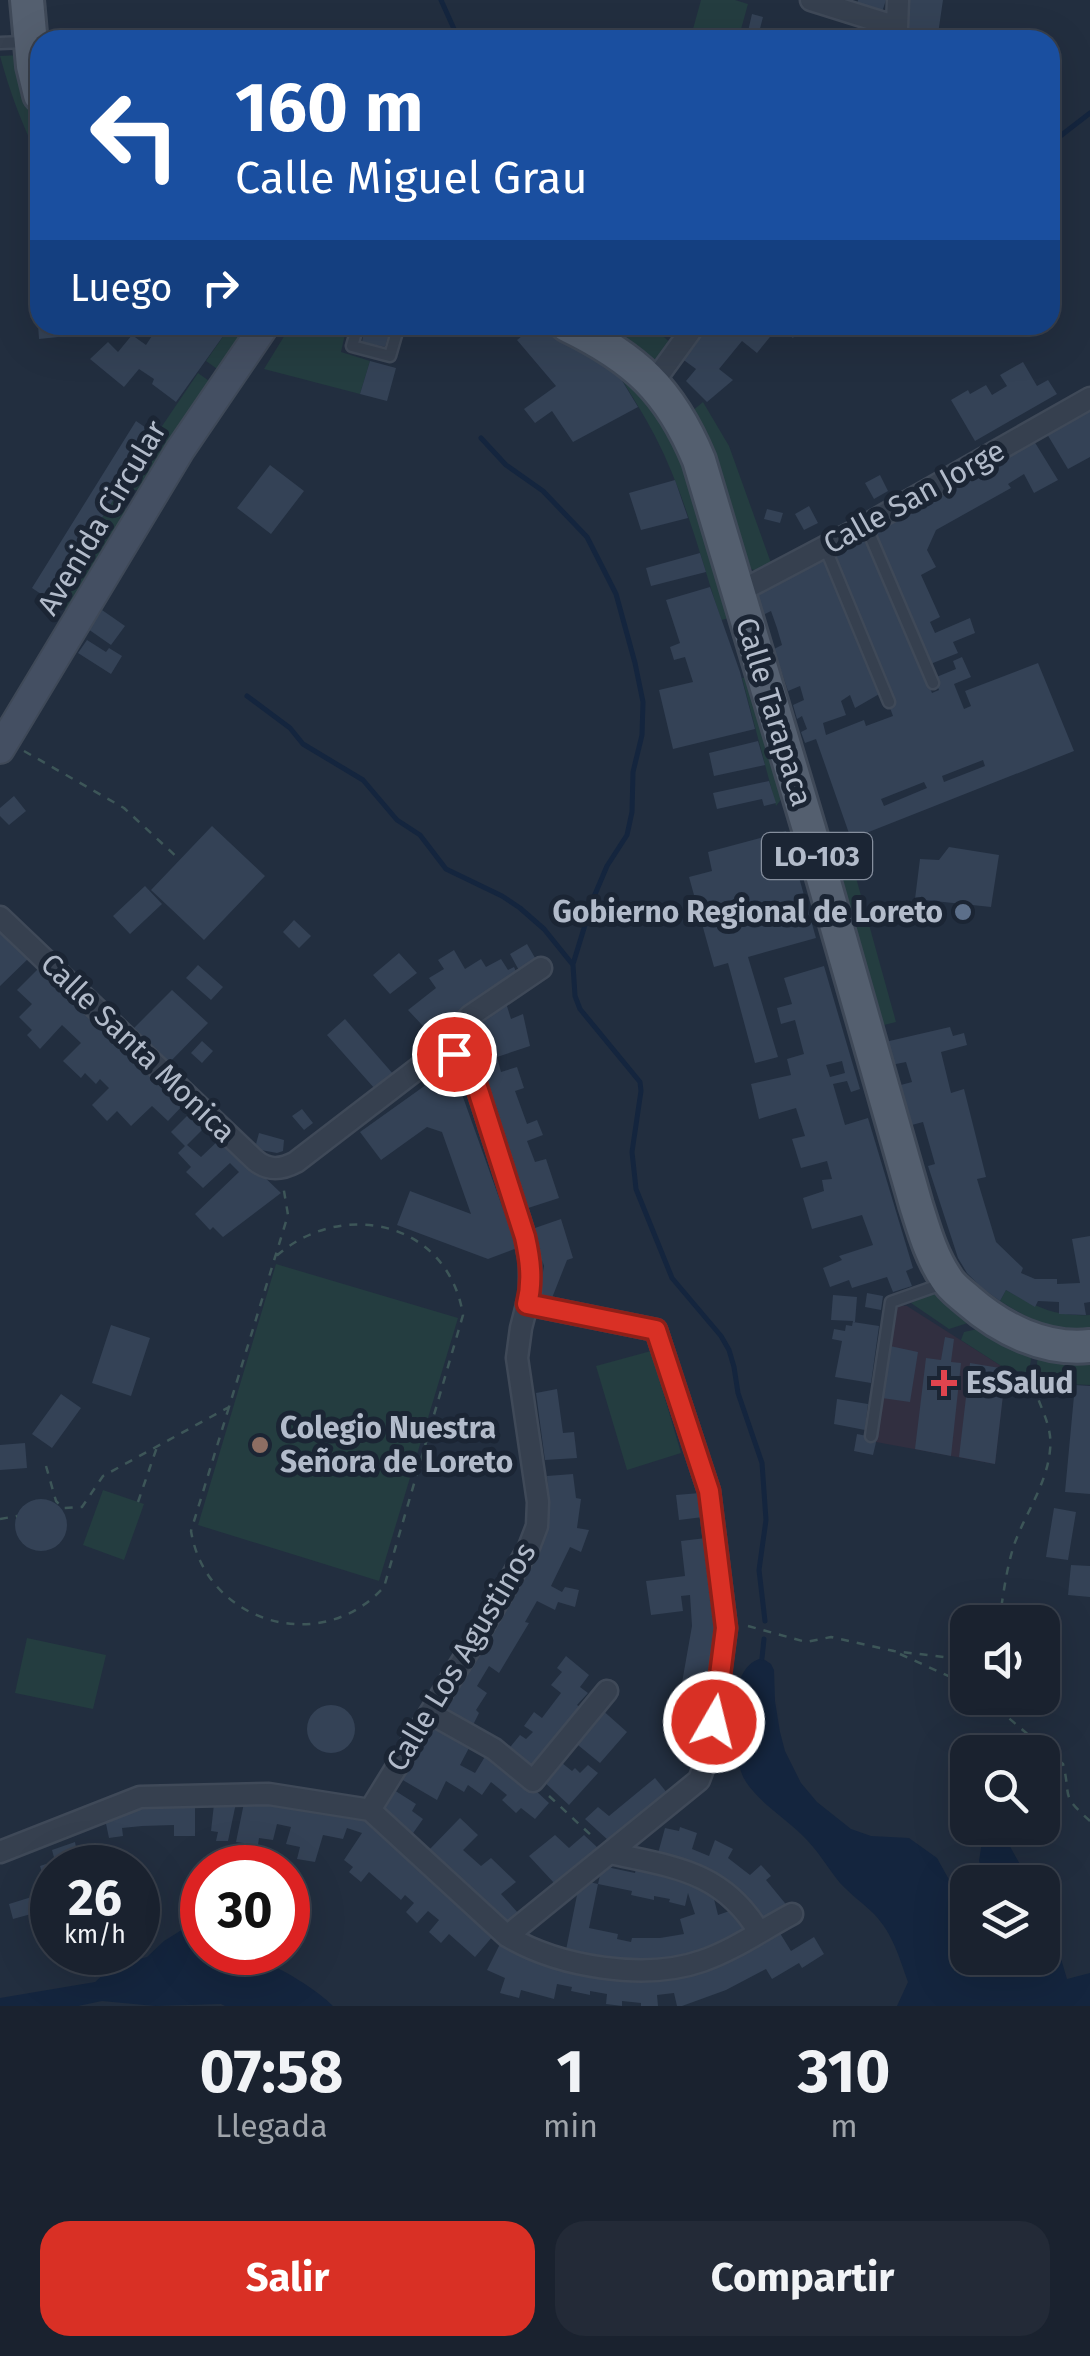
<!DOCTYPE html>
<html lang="es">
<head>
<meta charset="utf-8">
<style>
	:root { --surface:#1a222f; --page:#232a37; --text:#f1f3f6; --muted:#9fa4aa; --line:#383f4b; --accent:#d93025 }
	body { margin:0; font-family:"Fira Sans",sans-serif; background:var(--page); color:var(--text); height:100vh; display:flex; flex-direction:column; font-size:38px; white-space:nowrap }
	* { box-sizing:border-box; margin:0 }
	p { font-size:32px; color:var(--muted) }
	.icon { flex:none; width:55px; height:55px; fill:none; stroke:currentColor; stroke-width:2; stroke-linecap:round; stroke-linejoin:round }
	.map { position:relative; height:2006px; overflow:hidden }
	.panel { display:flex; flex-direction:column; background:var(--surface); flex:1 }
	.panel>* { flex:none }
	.hud { position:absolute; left:30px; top:30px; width:1030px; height:305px; border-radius:30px; box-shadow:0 10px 40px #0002,0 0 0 2px var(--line); background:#1a4fa0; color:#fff; overflow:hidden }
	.fabs { position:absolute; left:950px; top:1605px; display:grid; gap:20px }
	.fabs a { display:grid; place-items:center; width:110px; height:110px; border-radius:20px; background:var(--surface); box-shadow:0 10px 40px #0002,0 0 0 2px var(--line); font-size:50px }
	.speed { position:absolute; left:30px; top:1845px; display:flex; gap:20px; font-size:50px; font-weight:700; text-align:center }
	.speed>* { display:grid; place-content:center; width:130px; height:130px; border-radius:50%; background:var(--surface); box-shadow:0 10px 40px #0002,0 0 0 2px var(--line); line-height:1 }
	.speed small { font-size:25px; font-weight:400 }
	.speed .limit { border:15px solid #d22; background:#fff; color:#111 }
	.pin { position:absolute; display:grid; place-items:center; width:85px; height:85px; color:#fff; margin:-42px; border:5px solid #fff; border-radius:50%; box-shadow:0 2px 10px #0007 }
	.me { position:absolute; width:110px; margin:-55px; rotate:8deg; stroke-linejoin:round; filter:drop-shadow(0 0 8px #0008) }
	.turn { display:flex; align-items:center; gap:35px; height:210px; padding:0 40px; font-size:45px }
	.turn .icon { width:130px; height:130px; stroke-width:2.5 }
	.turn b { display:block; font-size:70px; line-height:85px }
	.then { display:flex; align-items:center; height:95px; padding:0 40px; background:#0003; gap:20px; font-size:38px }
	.eta { display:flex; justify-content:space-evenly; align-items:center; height:170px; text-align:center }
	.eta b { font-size:60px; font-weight:700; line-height:70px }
	.cta { display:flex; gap:20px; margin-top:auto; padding:20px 40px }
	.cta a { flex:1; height:115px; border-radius:30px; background:var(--accent); color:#fff; font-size:40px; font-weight:700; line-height:115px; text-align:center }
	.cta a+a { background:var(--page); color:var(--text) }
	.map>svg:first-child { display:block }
	.medical { fill:#312f40 }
	.green { fill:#243d40 }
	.water { fill:#14253e }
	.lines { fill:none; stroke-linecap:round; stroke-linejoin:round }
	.stream { stroke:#14253e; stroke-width:5 }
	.building { fill:#344256; fill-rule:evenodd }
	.lane-casing { stroke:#3f4958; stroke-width:15 }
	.street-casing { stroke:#3f4958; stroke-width:25 }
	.secondary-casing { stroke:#3f4958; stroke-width:32 }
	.primary-casing { stroke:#3f4958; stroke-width:38 }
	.path { stroke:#3d5658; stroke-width:2.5; stroke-dasharray:8 8; stroke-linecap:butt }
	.lane { stroke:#36404f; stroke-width:10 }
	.street { stroke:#36404f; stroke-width:20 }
	.secondary { stroke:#444f62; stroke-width:28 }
	.primary { stroke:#545f6f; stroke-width:32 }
	.route-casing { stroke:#8d1f18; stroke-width:25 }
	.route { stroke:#d93025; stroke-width:18 }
	.service-dot { fill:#5c6f8a; stroke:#1b2534; stroke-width:4 }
	.health-dot { fill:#e0444e; stroke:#1b2534; stroke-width:4 }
	.education-dot { fill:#8d6e63; stroke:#1b2534; stroke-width:4 }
	.labels { text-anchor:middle; stroke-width:10; stroke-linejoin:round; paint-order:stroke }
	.shield { fill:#1b2534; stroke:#858e9d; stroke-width:2.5 }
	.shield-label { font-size:28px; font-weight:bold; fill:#b2bbca }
	.street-label { font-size:30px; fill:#b2bbca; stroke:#1b2534 }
	.poi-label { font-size:30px; font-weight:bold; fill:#b2bbca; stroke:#1b2534; text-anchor:start }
</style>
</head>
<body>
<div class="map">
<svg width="1090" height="2006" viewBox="0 0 1090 2006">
	<rect width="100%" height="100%" fill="#222e3f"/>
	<path class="medical" d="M895,1304L907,1306L1006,1369L995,1464L876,1442Z"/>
	<path class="green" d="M701,0H735L748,4L738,40H690Z
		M19,55L25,82L40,121V161C23,127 10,93 0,56Z
		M231,325H252L220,371L206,361Z
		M291,325H347L341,352L370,361L360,394L264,369Z
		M622,325H650L672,344L663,358L654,359L625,336Z
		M615,369L640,390L667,427L682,460L734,617L721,620C701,559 685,494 655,436C643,413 629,391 615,369Z
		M198,373L212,383L141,491L120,488Z
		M703,402L729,446L771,563L756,571L747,567L691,412Z
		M114,497L129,511L66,610L50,600Z
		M752,676L786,793L776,806L742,678Z
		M850,856L896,1022L880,1026L832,861Z
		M276,1264L458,1318L379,1581L198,1525Z
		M938,1290L974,1321L949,1329L911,1303Z
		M1006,1290C1036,1307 1055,1317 1090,1315V1330C1055,1333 1029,1319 1000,1301Z
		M982,1328L1032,1352L1029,1373L1006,1369L961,1340L964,1332Z
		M651,1351L681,1453L627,1470L596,1366Z
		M1038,1353L1090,1361V1385L1068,1384V1380L1036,1374Z
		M103,1490L144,1504L124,1560L83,1545Z
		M27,1638L106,1655L93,1709L15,1693Z"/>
	<path class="water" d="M762,1658L771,1664L774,1670L775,1701L780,1732L785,1751L801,1783L817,1802L851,1829L871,1836L909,1838L937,1858L952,1885V1916L967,1926L968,1958H1042L1043,1909L1054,1935L1067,1979L1090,1973V2006H897L908,1982C899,1957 893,1934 874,1914C863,1903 851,1895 840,1883C827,1867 817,1849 802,1835C784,1817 760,1803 746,1782C730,1756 723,1667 762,1658Z
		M984,1828H1009L1008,1843L1030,1882H987L979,1861Z
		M188,1926L202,1937V1952C213,1952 224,1951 235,1952C261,1955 315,1987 333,2006H225L221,2004L155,2006L102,2001L78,2006H0V1998L95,1982L114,1965L147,1957L164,1941Z"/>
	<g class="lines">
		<path class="stream" d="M441,0L459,40
			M1050,144L1090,113
			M481,438L506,465L543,491L587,537L616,594L635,663L643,702L642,735L633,772L632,812L627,835L607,866L593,899L573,964
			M247,696L290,728L303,744L363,780L397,820L420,835L446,869L502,896L520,908L544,929L573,965L575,996L580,1009L640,1082L641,1091L632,1152L636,1189L672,1278L721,1336L729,1350L734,1367L738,1393L762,1463L766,1520L759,1570L765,1621
			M762,1658L764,1639"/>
	</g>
	<path class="building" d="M858,0H886L882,12L857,5Z
		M910,0H943L938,34L908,28Z
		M752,14L763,17L757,40H746Z
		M908,30L942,39L941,40H905Z
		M38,325H86L87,334L39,339Z
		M159,325H231L176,402L152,384L154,379L139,369L124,387L90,359L108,342L118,352L132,335L146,345Z
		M365,325H392L385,347L362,342Z
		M536,325H547L582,343L579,345L591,359L599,353L615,369L638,407L573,442L552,411L535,423L524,409L556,386L517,340Z
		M705,325H796L800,328L793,338L778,327L757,353L742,341L719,369L733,380L707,402L686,381L696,369L681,358Z
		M370,361L396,368L387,401L360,394Z
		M1023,362L1037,386L1048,380L1057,394L975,441L951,400L968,390L970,394L986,385L992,395L1007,386L1000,375Z
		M1090,410V457L1068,469L1047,434Z
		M136,421L155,434L50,600L32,588Z
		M1034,441L1058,480L1034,493L1024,474L1008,484L1011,488L936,530L927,550L936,567L921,575L940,617L930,622L935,633L970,618L975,633L953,642L958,653L928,665L871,532Z
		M270,465L304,491L271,534L237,508Z
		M880,475L888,491L874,499L865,483Z
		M675,480L688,518L641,530L629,493Z
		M809,506L818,523L804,530L795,514Z
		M767,509L783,513L780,523L764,519Z
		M866,535L932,693L939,690L934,678L956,669L953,661L962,657L971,677L954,684L964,709L971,706L965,691L1038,663L1074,751L851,839L816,739L805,743L801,732L807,729L802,716L797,719L793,705L804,700L800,686L788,691L774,649L782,645L777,628L771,611L763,615L757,596L825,557L881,693L855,708L850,695L841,701L846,715L823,723L826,735L864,720L866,726L893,716L833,553ZM983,760L985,766L944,782L942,776ZM924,782L927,788L884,806L881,799Z
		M700,553L706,572L651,586L646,568Z
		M710,587L740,672L755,729L673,749L659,690L693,682L685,657L674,660L670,647L680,643L666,600Z
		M102,610L125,626L111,645L88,629Z
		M87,640L106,652L109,648L122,656L111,674L78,653Z
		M758,741L765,765L714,776L709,753Z
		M769,781L776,803L764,806L762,799L717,809L713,793Z
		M14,796L26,811L9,825L0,816V808Z
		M212,826L265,876L204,940L151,890Z
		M786,831L816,938L748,957L778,1057L755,1063L728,963L714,967L689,877L712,871L708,852Z
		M949,847L999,855L991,907L915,899L920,859L939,860Z
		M145,886L162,904L130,934L113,916Z
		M294,920L311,936L299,948L283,932Z
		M0,924L32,955L0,986Z
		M527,944L538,963L521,974L510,954Z
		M454,950L465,969L481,959L486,967L501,959L508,970L514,967L518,976L449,1020L455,1027L437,1041L408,1010L436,988L429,978L444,969L438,960Z
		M399,953L417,973L390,994L373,975Z
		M42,965L186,1102L168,1121L152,1106L131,1126L117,1111L107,1121L92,1105L109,1088L100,1079L96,1084L85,1073L81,1078L63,1061L81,1043L62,1025L40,1049L27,1035L32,1030L19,1017L32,1004L17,990Z
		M198,965L223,987L211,1000L186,978Z
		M824,966L860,1089L851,1092L847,1081L833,1084L845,1125L868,1118L913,1268L906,1271L912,1286L893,1292L887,1277L852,1288L849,1280L830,1287L823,1268L842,1260L839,1256L873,1245L862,1215L812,1229L803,1198L824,1191L822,1180L832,1179L827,1161L801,1168L792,1139L805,1136L796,1108L759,1119L751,1084L791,1075L787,1059L804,1054L795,1020L781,1024L777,1008L792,1004L784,978ZM842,1061L845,1073L830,1077L826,1065Z
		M172,990L208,1023L168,1064L132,1030Z
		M506,1003L511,1019L523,1014L530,1046L497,1057L501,1072L517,1067L524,1088L515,1091L527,1124L537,1120L543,1135L527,1141L535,1162L546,1159L559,1198L525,1209L465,1031Z
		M345,1019L394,1075L375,1089L327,1035Z
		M950,1027L953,1036L964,1033L967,1045L941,1052L951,1093L964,1089L986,1177L977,1179L996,1242L1023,1268L1021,1273L1035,1279H1057V1284L1080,1283L1072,1239L1090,1236V1302L1084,1303L1086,1315L1059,1314V1302L1038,1301L1035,1307L1006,1290L1000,1301L982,1288L967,1273L958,1258L928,1166L935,1164L923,1122L908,1126L897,1086L912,1082L906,1062L891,1065L885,1042Z
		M202,1041L213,1051L202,1063L191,1053Z
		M437,1077L459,1086L517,1248L488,1259L397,1225L410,1191L471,1214L442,1132L427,1127L381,1160L360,1132Z
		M194,1109L208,1124L187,1145L201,1157L222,1137L281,1193L223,1237L213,1227L210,1230L195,1214L239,1172L230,1163L203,1188L186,1172L191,1167L178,1153L185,1146L171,1132Z
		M302,1109L313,1123L304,1130L292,1116Z
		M259,1133L284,1140L283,1151L277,1153L261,1150L256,1144Z
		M561,1219L573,1258L567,1260L552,1298L539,1294L544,1266L532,1229Z
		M867,1293L883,1296L881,1310L865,1307Z
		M833,1295L857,1297L855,1322H853L879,1326L871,1383L835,1377L842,1341L832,1339L834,1329L845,1331L846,1325L852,1326L853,1321L831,1320Z
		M111,1325L150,1338L131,1396L92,1383Z
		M945,1337L954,1339L951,1362L961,1363L951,1456L915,1449L926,1358L941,1360Z
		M890,1346L918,1352L910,1402L882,1398Z
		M970,1363L1006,1369L995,1464L959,1457Z
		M1075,1385L1090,1386V1494L1065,1492Z
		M557,1389L563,1433L574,1432L577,1458L545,1460L536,1393Z
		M61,1394L81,1408L52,1448L32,1434Z
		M837,1399L868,1404L865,1430L834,1424Z
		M857,1434L877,1438L873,1455L854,1451Z
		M25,1443L27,1468L0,1470V1445Z
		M573,1474L576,1498L581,1499L577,1528L589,1530L581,1552L570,1547L551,1586L562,1592L565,1587L579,1590L575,1607L558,1602L555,1610L537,1601L525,1622L529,1623L499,1673L489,1666L477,1686L487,1693L476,1710L479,1713L471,1729L441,1712L544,1537L549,1509L547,1476Z
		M700,1493L703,1517L679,1520L676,1495Z
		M15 1525a26 26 0 1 1 52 0a26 26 0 1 1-52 0Z
		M1054,1508L1076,1512L1068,1560L1046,1557Z
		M706,1538L718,1627L699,1750L678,1747L682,1729L674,1728L692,1626L690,1595L681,1596L683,1611L651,1615L646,1581L685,1576L681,1541Z
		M1071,1565L1090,1566V1597L1068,1595Z
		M566,1656L589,1675L580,1687L588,1693L577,1705L583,1709L532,1771L507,1751L520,1735L526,1739L533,1732L524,1726L534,1712L542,1718L561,1693L551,1685L562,1672L557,1668Z
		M307 1729a24 24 0 1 1 48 0a24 24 0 1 1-48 0Z
		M600,1708L627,1732L600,1763L573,1741Z
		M433,1725L470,1746L460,1765L475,1773L486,1755L521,1777L549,1803L535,1819L521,1808L516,1813L502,1800L507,1795L491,1782L482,1795L468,1785L464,1792L446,1781L437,1800L401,1779Z
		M557,1759L572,1771L575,1768L580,1773L588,1765L598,1773L569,1805L541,1779Z
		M655,1778L668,1794L609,1841L585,1819L598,1807L609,1816Z
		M394,1790L416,1804L412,1811L423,1819L411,1836L383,1810Z
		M236,1803L228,1841H216L218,1832L211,1831L214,1804Z
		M244,1803H268L352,1816L370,1821L493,1936L475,1957L449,1934L441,1943L429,1932L439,1920L428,1911L417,1923L406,1912L414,1903L405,1895L401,1900L369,1872L361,1882L349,1872L353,1867L344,1860L362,1833L347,1828L343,1839L323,1835L315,1862L297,1859L300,1847L286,1844L291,1827L277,1824L273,1840L259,1838L258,1845L236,1842Z
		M195,1804V1836H174V1825L142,1826L122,1828L123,1836L109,1838L105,1819L142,1805Z
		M460,1818L478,1835L463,1850L481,1866L491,1858L516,1882L501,1894L519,1914L505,1926L428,1851Z
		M680,1827L697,1833L692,1849L709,1856L715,1840L733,1849L728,1858L750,1875L761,1865L771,1876L766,1880L789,1908L766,1923L746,1899L657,1857L665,1828L679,1831Z
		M555,1835L569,1848L584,1835L598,1848L555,1884L529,1856Z
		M75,1842L79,1862L61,1868H52V1905L40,1866L55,1861L52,1850Z
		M602,1866L635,1873L636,1868L711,1887L718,1915L738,1908L747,1930L706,1951L662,1962H629L566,1950L580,1880L598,1884ZM598,1884L632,1891L631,1895L654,1900V1896L670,1899L669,1902L685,1906L688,1893L695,1914L680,1919L684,1934L660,1938H632L631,1942L617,1939L618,1934L589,1928Z
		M38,1895L42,1911L13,1919L9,1904Z
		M778,1930L791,1951L814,1937L824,1954L802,1968L799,1963L772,1979L766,1969L726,1990L682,2006H677L674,1993L657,1995L658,2006H641V2003L622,2001V2006L606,2004L607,1994L590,1991V1995L571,1991L572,1987L557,1984L554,1999L521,1990L519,1998L500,1993L505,1978L487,1970L501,1942L625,1977Z"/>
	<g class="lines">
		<g class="lane-casing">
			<path id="lane" d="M0,43L25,42
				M358,325L352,346L390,356L399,325
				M866,526L933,683
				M825,547L889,702
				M871,1436L891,1302L942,1284"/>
		</g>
		<g class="street-casing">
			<path id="street" d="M811,0L897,27
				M894,38L897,27L898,0
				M653,383L695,325
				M737,593L866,525L1090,398
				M0,917L255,1160C268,1171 281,1170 296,1162L434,1056L470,1016L541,968
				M430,1713L494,1749L533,1781L607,1691
				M370,1810L482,1629L529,1547L537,1526L538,1502L517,1358L521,1328L530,1293V1262L525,1237L470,1065C459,1054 448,1053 434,1056
				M0,1852L140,1797L269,1794L370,1810L507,1936C559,1967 645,1981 702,1961C734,1950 762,1930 792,1914
				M610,1853C673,1867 723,1871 759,1932
				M507,1936L699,1780L709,1753L726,1628L709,1491L656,1330L527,1304"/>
		</g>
		<g class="secondary-casing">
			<path id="secondary" d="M0,749L180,450L265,325"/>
		</g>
		<g class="primary-casing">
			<path id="primary" d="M27,0L33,66L40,95
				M567,325C635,358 670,390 699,460L809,829L916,1205C924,1230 931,1256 946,1278C951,1287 960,1293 968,1300C1001,1329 1045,1351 1090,1346"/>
		</g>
		<path class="path" d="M24,751L124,808L180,860
			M229,1407L191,1531C206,1623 321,1657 384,1587L463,1315C448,1220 339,1197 273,1259
			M46,1466L56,1501L63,1508L82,1507L103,1476L229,1407L288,1215L283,1185
			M138,1502L157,1447
			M0,1519L17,1516
			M999,1622C1003,1597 1006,1570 1014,1545C1025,1514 1047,1484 1050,1450C1054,1418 1029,1396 1033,1367
			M748,1626L806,1642L831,1637L894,1651L968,1660
			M900,1654L968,1685
			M985,1698L1063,1764C1072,1799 1059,1793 1090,1821
			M549,1796L594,1838"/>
		<use href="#lane" class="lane"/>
		<use href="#street" class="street"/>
		<use href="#secondary" class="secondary"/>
		<use href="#primary" class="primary"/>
	</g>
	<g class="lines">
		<g class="route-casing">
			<path id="route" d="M454,1054L463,1058L470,1065L525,1237C530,1259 533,1281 527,1304L656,1330L709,1491L726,1628L714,1722"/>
		</g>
		<use href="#route" class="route"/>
	</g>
	<circle class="service-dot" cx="963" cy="912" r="10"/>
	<path class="health-dot" d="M939 1368h10v10h10v10h-10v10h-10v-10h-10v-10h10z"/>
	<circle class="education-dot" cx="260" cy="1445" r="10"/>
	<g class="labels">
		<rect class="shield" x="762" y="833" width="110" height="46" rx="8"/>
		<g class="shield-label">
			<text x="817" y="866">LO-103</text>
		</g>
		<g class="street-label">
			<text transform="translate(914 497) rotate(-29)" y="10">Calle San Jorge</text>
			<text transform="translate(102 518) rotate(-59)" y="10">Avenida Circular</text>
			<text transform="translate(774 712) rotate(73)" y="10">Calle Tarapaca</text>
			<text transform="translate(138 1048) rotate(44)" y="10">Calle Santa Monica</text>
			<text transform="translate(461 1657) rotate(-59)" y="10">Calle Los Agustinos</text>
		</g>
		<g class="poi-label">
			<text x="943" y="922" text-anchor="end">Gobierno Regional de Loreto</text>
			<text x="966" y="1393">EsSalud</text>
			<text x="280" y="1438">Colegio Nuestra<tspan x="280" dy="34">Señora de Loreto</tspan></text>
		</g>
	</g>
</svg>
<div class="fabs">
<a><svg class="icon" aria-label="sound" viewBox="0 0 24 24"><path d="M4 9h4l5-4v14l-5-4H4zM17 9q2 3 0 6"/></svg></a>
<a><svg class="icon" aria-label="search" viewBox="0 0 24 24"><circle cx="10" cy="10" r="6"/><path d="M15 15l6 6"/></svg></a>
<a><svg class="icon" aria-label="layers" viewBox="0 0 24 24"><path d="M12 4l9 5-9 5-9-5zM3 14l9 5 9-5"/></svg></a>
</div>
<div class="speed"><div>26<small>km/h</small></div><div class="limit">30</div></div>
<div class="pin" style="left:454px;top:1054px;background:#d93025"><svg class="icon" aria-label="arrive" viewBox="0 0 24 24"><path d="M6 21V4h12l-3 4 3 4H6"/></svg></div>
<svg class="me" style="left:714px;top:1722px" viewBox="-20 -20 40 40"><circle r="17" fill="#d93025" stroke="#fff" stroke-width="3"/><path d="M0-11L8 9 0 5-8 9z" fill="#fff"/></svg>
<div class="hud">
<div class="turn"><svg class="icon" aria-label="left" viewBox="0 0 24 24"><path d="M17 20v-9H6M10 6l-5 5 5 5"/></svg><div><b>160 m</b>Calle Miguel Grau</div></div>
<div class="then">Luego<svg class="icon" aria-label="right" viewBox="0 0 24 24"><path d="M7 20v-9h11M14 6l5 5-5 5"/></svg></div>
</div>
</div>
<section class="panel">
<div class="eta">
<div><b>07:58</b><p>Llegada</p></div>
<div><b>1</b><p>min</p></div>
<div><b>310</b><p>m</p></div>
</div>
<div class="cta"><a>Salir</a><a>Compartir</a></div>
</section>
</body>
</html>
